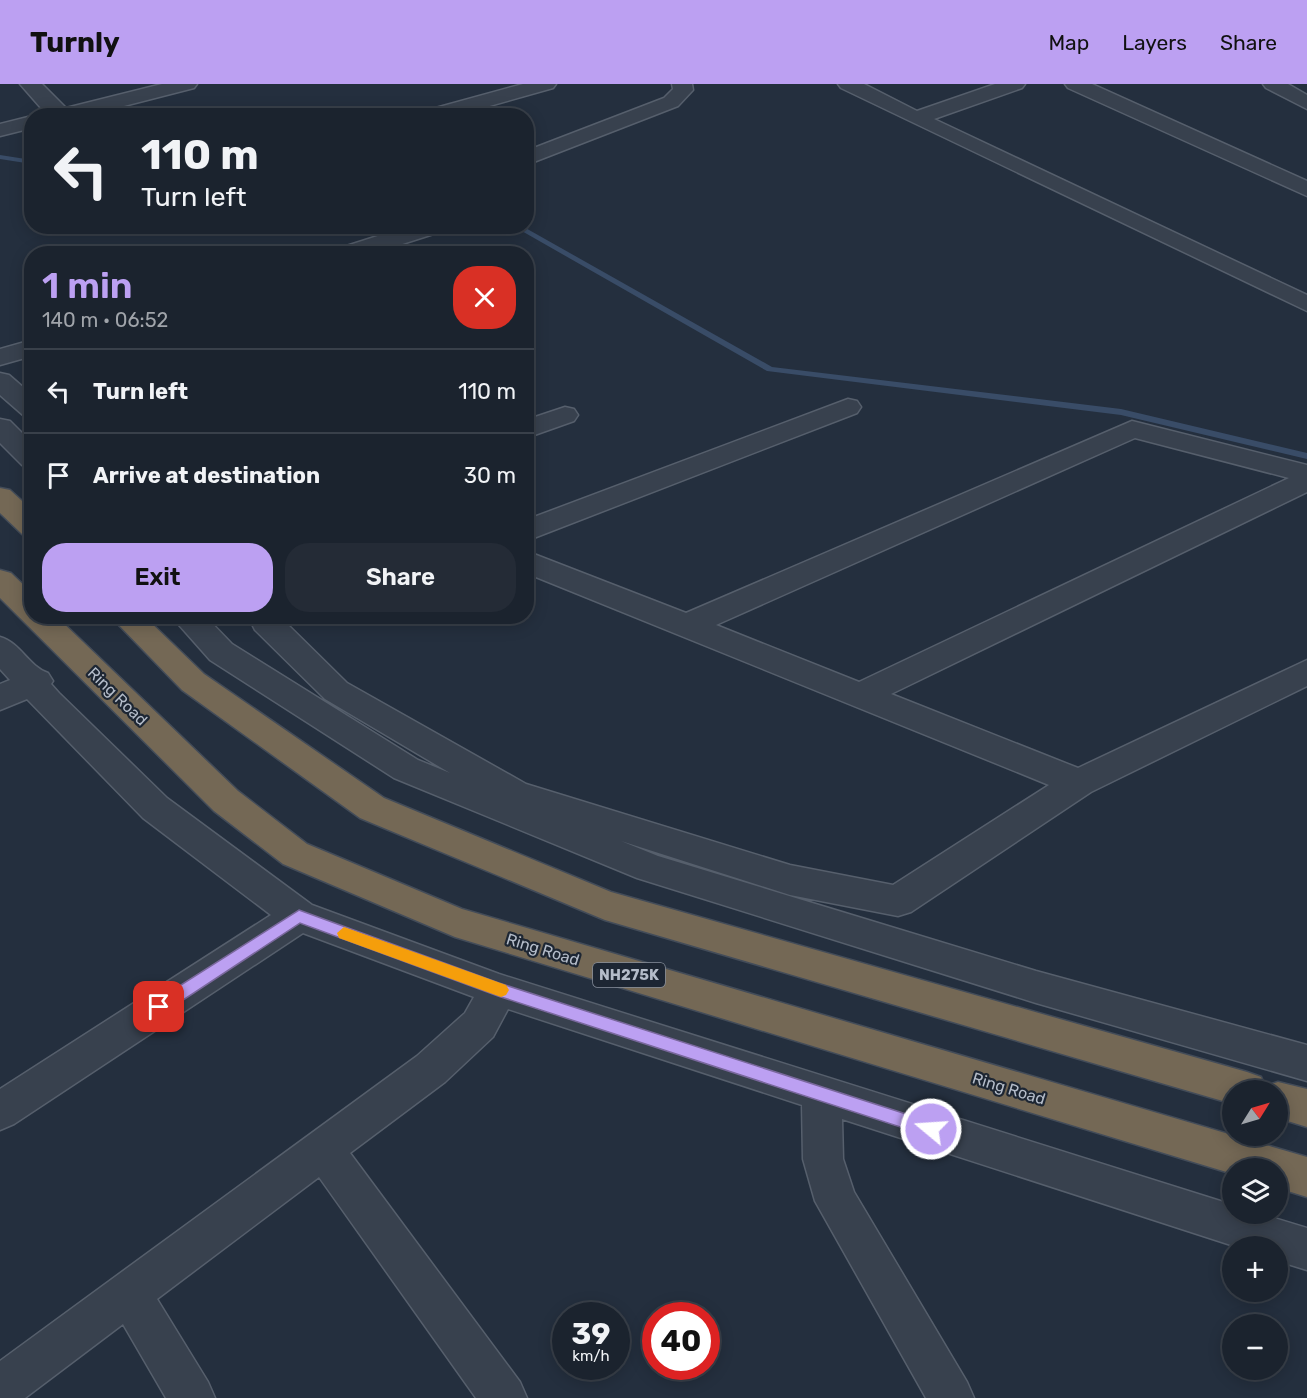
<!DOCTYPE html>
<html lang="en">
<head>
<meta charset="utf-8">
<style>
	:root { --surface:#1b232e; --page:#242b36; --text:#f1f3f6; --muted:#a0a4aa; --line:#39404a; --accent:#bca0f2 }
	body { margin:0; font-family:Rubik,sans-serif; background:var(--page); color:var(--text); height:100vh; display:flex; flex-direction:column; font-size:22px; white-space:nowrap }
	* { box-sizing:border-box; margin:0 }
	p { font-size:20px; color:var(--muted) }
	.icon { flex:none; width:33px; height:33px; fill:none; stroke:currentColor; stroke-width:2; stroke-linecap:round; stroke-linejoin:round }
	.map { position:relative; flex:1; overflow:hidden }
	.details { position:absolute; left:24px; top:162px; width:510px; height:378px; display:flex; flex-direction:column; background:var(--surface); border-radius:24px; box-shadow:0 3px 15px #0003,0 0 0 2px var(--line) }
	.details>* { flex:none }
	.top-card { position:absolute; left:24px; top:24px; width:510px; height:126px; border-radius:24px; box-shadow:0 3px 15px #0003,0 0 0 2px var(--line); background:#1b232e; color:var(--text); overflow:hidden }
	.needle { width:39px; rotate:53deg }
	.fabs { position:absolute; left:1222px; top:996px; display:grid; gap:12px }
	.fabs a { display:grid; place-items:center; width:66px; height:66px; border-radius:50%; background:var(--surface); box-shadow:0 3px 15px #0003,0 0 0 2px var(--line); font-size:30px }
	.speed { position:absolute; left:552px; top:1218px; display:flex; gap:12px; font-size:30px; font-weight:700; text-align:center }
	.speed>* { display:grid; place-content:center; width:78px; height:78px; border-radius:50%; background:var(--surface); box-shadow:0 3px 15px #0003,0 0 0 2px var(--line); line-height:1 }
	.speed small { font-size:15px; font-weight:400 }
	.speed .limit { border:9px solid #d22; background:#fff; color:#111 }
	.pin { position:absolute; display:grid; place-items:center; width:51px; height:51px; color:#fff; margin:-26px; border-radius:12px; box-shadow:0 3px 9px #0006 }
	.me { position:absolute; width:66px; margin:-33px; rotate:288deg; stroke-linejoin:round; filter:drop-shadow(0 0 4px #0008) }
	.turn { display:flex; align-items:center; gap:21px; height:126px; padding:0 18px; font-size:27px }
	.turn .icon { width:78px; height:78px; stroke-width:2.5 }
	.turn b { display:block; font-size:42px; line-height:51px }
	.round { display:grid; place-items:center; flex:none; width:63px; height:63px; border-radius:24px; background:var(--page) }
	.overview { display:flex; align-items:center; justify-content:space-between; height:102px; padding:0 18px }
	h1 { font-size:36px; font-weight:600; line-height:45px; color:var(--accent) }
	.button { display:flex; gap:12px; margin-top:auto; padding:12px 18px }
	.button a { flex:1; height:69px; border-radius:24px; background:var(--accent); color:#111; font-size:24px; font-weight:600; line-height:69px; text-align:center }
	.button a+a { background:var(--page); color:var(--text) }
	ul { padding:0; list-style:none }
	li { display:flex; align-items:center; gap:18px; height:84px; padding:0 18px; border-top:2px solid var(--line) }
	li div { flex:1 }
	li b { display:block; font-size:22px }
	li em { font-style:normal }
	header { display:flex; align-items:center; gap:36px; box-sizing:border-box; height:84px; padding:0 30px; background:var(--accent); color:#111 }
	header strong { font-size:28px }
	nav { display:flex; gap:33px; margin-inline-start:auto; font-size:21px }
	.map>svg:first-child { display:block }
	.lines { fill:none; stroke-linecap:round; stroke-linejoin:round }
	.stream { fill:#394c67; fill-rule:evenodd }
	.minor-casing { stroke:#565f6c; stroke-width:3 }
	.highway-casing { stroke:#434c59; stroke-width:3 }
	.minor { fill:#38414e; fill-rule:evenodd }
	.highway { fill:#746855; fill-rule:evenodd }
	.route { fill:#bca0f2; stroke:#7a689d; stroke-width:1.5 }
	.slow { fill:#f59e0b }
	.labels { text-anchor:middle; stroke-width:4.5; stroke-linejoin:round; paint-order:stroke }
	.shield { fill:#1d2633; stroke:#878f9c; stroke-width:1.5 }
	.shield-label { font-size:15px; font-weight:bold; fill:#b4bcc9 }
	.street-label { font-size:16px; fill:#b4bcc9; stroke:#1d2633 }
</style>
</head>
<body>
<header>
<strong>Turnly</strong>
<nav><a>Map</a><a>Layers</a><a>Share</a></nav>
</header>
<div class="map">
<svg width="1307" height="1314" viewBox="0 0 1307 1314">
	<rect width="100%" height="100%" fill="#242f3e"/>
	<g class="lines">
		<path class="stream" d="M0,71L32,76V80L0,75Z
			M513,142H522L772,283L1121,325L1307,369V375L1121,331L767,287Z"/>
		<g class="minor-casing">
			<path id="minor" d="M20,0H42L66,24L162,0H197L194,4L85,32H48Z
				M523,0H556L553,4L454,32H418L421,28Z
				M672,0H692L693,6L678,22L526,81V67L664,14L673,5Z
				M838,0H864L917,27L995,0H1025L1022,4L934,35L1307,211V227L841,4Z
				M1065,0H1092L1307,97V112L1068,4Z
				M1263,0H1288L1307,11V25L1266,4Z
				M32,32V44L0,52V40Z
				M409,142H446L443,147L371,170H333L337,165Z
				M32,256V272L0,281V265Z
				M0,289L9,291L32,311V333L23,331L0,311Z
				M848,315L857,317L861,323L857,329L526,457V436Z
				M565,323L574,325L578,331L574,337L526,354V336Z
				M0,335L10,337L32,359V384L22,381L0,359Z
				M1132,337L1307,381V408L891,610L1078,684L1307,576V602L1091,708L911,828L898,832L790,811L621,757L658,772L1036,887L1307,961V997L1036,919L637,794L394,694L210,576L171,532H205L232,560L418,676L450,689L325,615L255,546L251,538L254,532H279L347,599L526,700L790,781L893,801L1049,701L526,489V467L686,529ZM1135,354L1289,394L859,598L716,541Z
				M0,553C21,559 28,582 48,589L53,597L51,600L59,609L167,714L312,821L499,890L1233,1121V1130H1261L1307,1144V1186L1278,1177V1162H1234L842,1035L843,1075L854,1108L967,1298L974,1314H926L815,1117L803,1075L802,1021L508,925L493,953L445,998L350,1069L520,1298L527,1314H476L319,1093L157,1215L208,1298L215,1314H166L123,1240L25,1314H0V1277L417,972L465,929L474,913L303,849L14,1040L0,1046V1005L271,831L143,734L27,615L0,626V600L10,596L0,585Z"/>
		</g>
		<g class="highway-casing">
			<path id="highway" d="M0,404L10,406L32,426V453L22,450L0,429Z
				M0,486L11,489L32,509V532H56L238,707L307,760L462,825L1307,1073V1113L1278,1104V1084H1233V1090L455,853L283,780L214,727L0,514Z
				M110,532H144L204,590L384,714L611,808L1247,988L1261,993L1265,1002L1278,998L1307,1005V1043L1278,1034V1006H1233V1020L605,836L360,734L182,606Z"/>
		</g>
		<use href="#minor" class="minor"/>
		<use href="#highway" class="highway"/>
	</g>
	<path class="route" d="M299,826L499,899L931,1038L937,1040L939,1045L937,1051L931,1053L498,912L300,839L165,928H154L152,923L154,918Z"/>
	<path class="slow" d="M344,843L506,901L509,906L506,911L501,913L339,854L337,849Z"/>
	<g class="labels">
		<rect class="shield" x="593" y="879" width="72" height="24" rx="4.5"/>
		<g class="shield-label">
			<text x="629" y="896">NH275K</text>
		</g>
		<g class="street-label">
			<text transform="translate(118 612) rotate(44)" y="6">Ring Road</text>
			<text transform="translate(543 865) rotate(17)" y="6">Ring Road</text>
			<text transform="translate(1009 1004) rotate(17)" y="6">Ring Road</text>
		</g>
	</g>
</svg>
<div class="fabs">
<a><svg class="needle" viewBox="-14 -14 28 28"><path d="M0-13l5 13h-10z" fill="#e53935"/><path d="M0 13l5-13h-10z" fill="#a0a4aa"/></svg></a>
<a><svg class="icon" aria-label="layers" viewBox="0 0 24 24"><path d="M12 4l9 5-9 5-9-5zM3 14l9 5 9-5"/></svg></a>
<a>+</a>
<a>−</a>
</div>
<div class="speed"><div>39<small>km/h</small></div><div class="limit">40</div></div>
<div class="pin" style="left:159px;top:923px;background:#d93025"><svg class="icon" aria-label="arrive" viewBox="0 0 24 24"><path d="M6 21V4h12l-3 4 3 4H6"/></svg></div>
<svg class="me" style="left:931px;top:1045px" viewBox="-20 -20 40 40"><circle r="17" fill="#bca0f2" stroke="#fff" stroke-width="3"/><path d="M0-11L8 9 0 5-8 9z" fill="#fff"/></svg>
<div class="top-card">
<div class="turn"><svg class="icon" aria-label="left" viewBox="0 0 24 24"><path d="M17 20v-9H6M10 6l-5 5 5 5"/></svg><div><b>110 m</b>Turn left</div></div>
</div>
<section class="details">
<div class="overview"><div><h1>1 min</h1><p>140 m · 06:52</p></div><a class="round" style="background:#d93025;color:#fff"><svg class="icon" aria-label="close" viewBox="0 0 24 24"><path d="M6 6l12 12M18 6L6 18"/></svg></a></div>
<ul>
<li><svg class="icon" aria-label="left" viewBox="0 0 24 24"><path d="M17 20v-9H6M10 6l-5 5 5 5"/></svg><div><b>Turn left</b></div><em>110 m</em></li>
<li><svg class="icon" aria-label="arrive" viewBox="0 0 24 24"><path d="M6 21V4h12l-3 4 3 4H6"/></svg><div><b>Arrive at destination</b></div><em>30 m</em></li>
</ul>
<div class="button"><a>Exit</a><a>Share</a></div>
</section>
</div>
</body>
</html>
